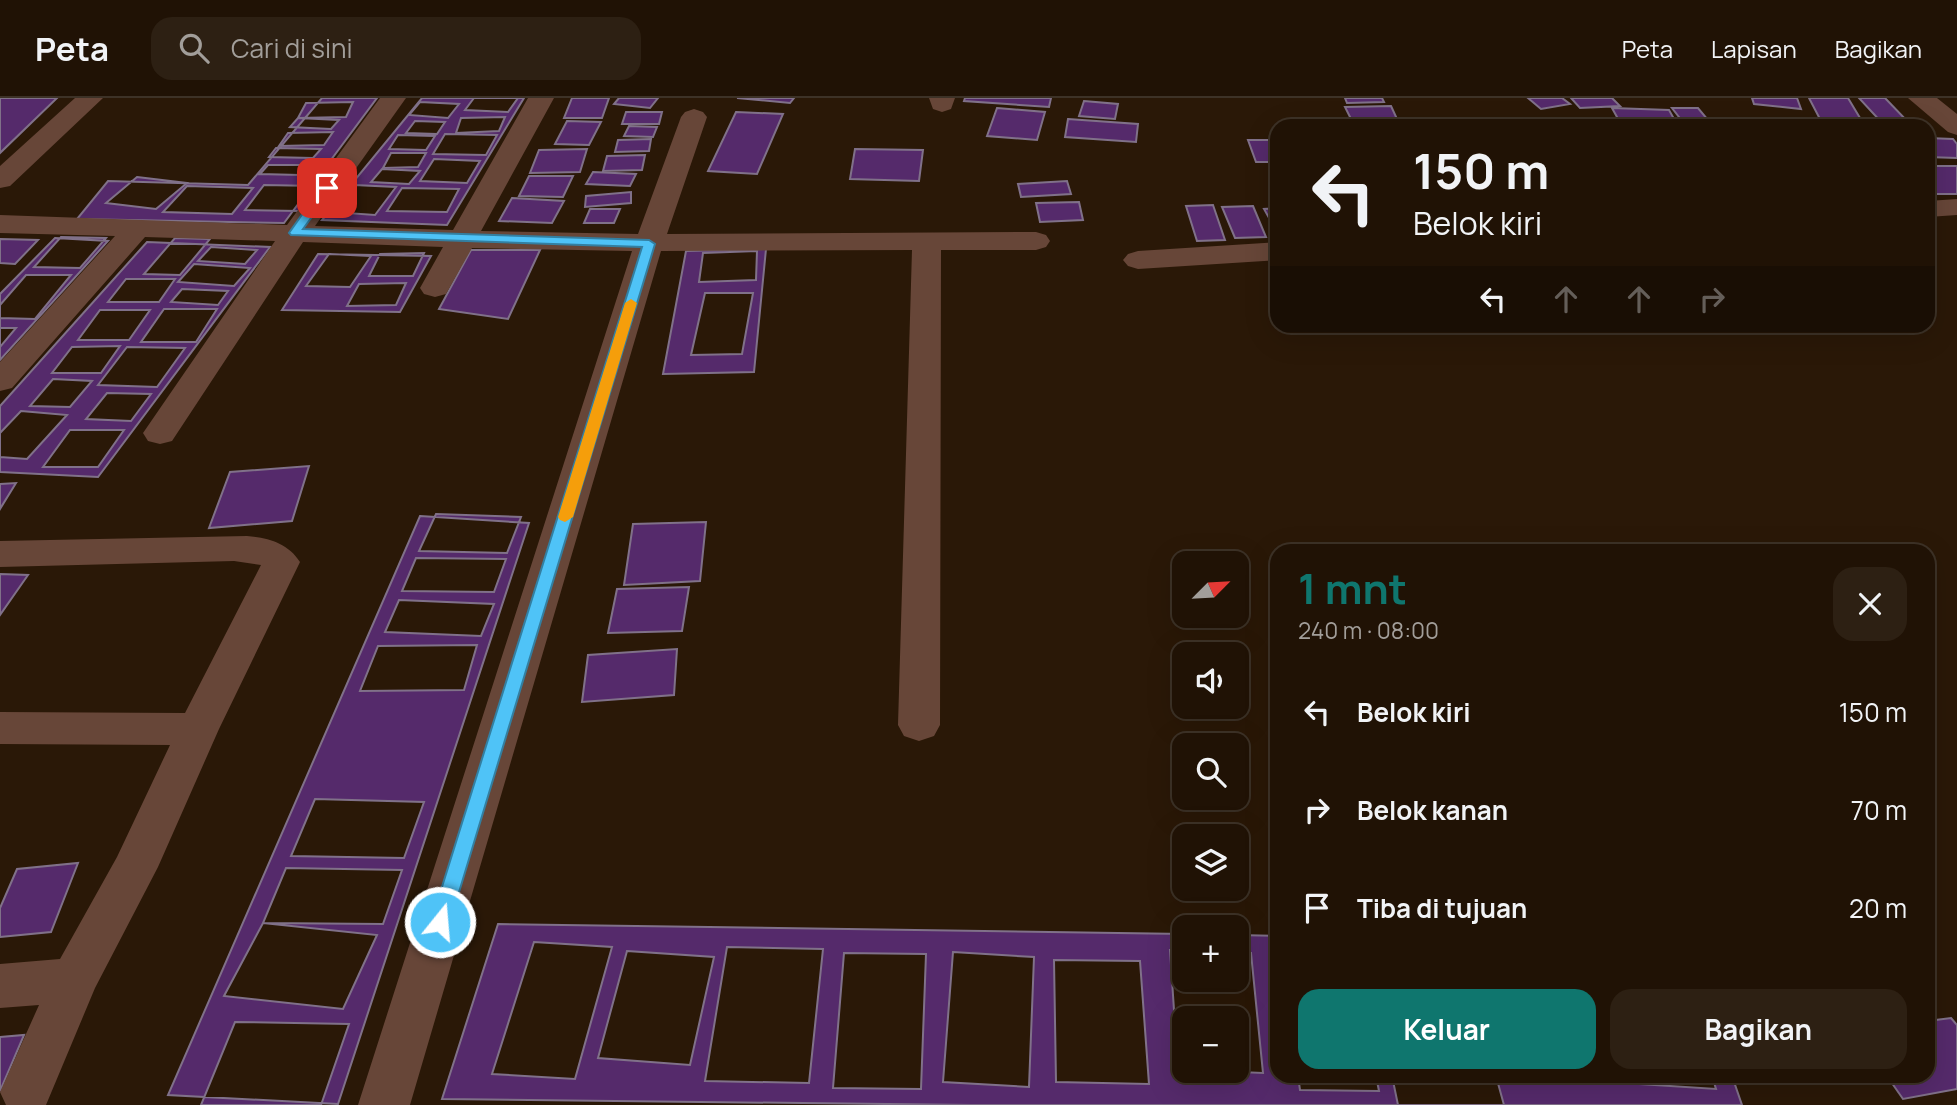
<!DOCTYPE html>
<html lang="id">
<head>
<meta charset="utf-8">
<style>
	:root { --surface:#201205; --page:#2d2013; --text:#f1f3f6; --muted:#a29e9a; --line:#3d3227; --accent:#0f766e }
	body { margin:0; font-family:Manrope,sans-serif; background:var(--page); color:var(--text); height:100vh; display:flex; flex-direction:column; font-size:26px; white-space:nowrap }
	* { box-sizing:border-box; margin:0 }
	p { font-size:23px; color:var(--muted) }
	.icon { flex:none; width:38px; height:38px; fill:none; stroke:currentColor; stroke-width:2; stroke-linecap:round; stroke-linejoin:round }
	.map { position:relative; flex:1; overflow:hidden }
	.drawer { position:absolute; left:1270px; top:446px; width:665px; height:539px; display:flex; flex-direction:column; background:var(--surface); border-radius:21px; box-shadow:0 7px 28px #0002,0 0 0 2px var(--line) }
	.drawer>* { flex:none }
	.guide { position:absolute; left:1270px; top:21px; width:665px; height:214px; border-radius:21px; box-shadow:0 7px 28px #0002,0 0 0 2px var(--line); background:#201205; color:var(--text); overflow:hidden }
	.needle { width:46px; rotate:66deg }
	.controls { position:absolute; left:1172px; top:453px; display:grid; gap:14px }
	.controls a { display:grid; place-items:center; width:77px; height:77px; border-radius:14px; background:var(--surface); box-shadow:0 7px 28px #0002,0 0 0 2px var(--line); font-size:35px }
	.pin { position:absolute; display:grid; place-items:center; width:60px; height:60px; color:#fff; margin:-30px; border-radius:14px; box-shadow:0 4px 10px #0006 }
	.me { position:absolute; width:77px; margin:-38px; rotate:17deg; stroke-linejoin:round; filter:drop-shadow(0 0 5px #0008) }
	.turn { display:flex; align-items:center; gap:24px; height:147px; padding:0 28px; font-size:32px }
	.turn .icon { width:91px; height:91px; stroke-width:2.5 }
	.turn b { display:block; font-size:49px; line-height:60px }
	.lanes { display:flex; align-items:center; height:66px; padding:0 28px; background:#0003; justify-content:center; gap:35px; direction:ltr }
	.lanes .off { opacity:.35 }
	.round { display:grid; place-items:center; flex:none; width:74px; height:74px; border-radius:21px; background:var(--page) }
	.overview { display:flex; align-items:center; justify-content:space-between; height:119px; padding:0 28px }
	h1 { font-size:42px; font-weight:700; line-height:52px; color:var(--accent) }
	.primary-button { display:flex; gap:14px; margin-top:auto; padding:14px 28px }
	.primary-button a { flex:1; height:80px; border-radius:21px; background:var(--accent); color:#fff; font-size:28px; font-weight:700; line-height:80px; text-align:center }
	.primary-button a+a { background:var(--page); color:var(--text) }
	ul { padding:0; list-style:none }
	li { display:flex; align-items:center; gap:21px; height:98px; padding:0 28px }
	li div { flex:1 }
	li b { display:block; font-size:26px }
	li em { font-style:normal }
	header { display:flex; align-items:center; gap:42px; box-sizing:border-box; height:98px; padding:0 35px; background:var(--surface); border-bottom:2px solid var(--line) }
	header strong { font-size:33px }
	nav { display:flex; gap:38px; margin-inline-start:auto; font-size:24px }
	.search { width:490px; height:63px; background:var(--page); display:flex; align-items:center; gap:18px; box-sizing:border-box; padding:0 24px; border-radius:21px; color:var(--muted); font-size:26px }
	.map>svg:first-child { display:block }
	.building { fill:#552a6b; stroke:#807189; stroke-width:2; fill-rule:evenodd }
	.lines { fill:none; stroke-linecap:round; stroke-linejoin:round }
	.minor { fill:#674638; fill-rule:evenodd }
	.route { fill:#4fc3f7; stroke:#337fa1; stroke-width:2 }
	.slow { fill:#f59e0b }
</style>
</head>
<body>
<header>
<strong>Peta</strong>
<div class="search"><svg class="icon" aria-label="search" viewBox="0 0 24 24"><circle cx="10" cy="10" r="6"/><path d="M15 15l6 6"/></svg>Cari di sini</div>
<nav><a>Peta</a><a>Lapisan</a><a>Bagikan</a></nav>
</header>
<div class="map">
<svg width="1957" height="1007" viewBox="0 0 1957 1007">
	<rect width="100%" height="100%" fill="#2a1807"/>
	<path class="building" d="M0,0H57L0,55Z
		M322,0H377L284,125L77,121L108,83L248,87Z
		M422,0H524L447,127L322,122Z
		M474,0H518L508,14L465,12Z
		M572,0H609L602,20H564Z
		M619,0H658L650,10L614,6Z
		M737,0H794L790,5Z
		M965,0H1051L1049,9L964,3Z
		M1345,0H1382L1384,4L1347,5Z
		M1528,0H1562L1570,6L1541,11Z
		M1571,0H1612L1620,8L1580,10Z
		M1752,0H1797L1801,11L1754,6Z
		M1809,0H1848L1863,25L1821,23Z
		M1859,0H1885L1910,26H1883Z
		M1084,3L1118,6L1115,21L1079,18Z
		M353,4L346,19L298,20L306,5Z
		M420,4L459,6L448,20L409,17Z
		M1391,8L1397,21H1351L1345,9Z
		M997,10L1045,14L1037,42L987,38Z
		M1612,10L1669,12L1678,28H1622Z
		M1672,10H1698L1713,28H1686Z
		M626,14H662L659,26H622Z
		M736,14L783,16L757,76L708,73Z
		M505,19L499,33L456,35L461,20Z
		M298,20L339,22L331,31L290,29Z
		M1068,21L1138,26L1136,44L1065,39Z
		M415,23L445,24L437,36L406,35Z
		M567,23L601,24L589,47L555,46Z
		M629,28L657,29L653,39L624,38Z
		M333,34L324,47L279,48L288,35Z
		M445,36L497,37L486,57L433,56Z
		M398,37L435,38L426,52L389,51Z
		M1928,40L1953,41L1957,46V60L1928,59Z
		M651,41L649,53L615,54L618,42Z
		M1248,42H1278V64H1256Z
		M276,50L321,51L313,60L269,59Z
		M587,51L580,74L530,75L539,52Z
		M855,51L923,52L919,83L850,81Z
		M391,55H426L418,69L383,70Z
		M645,57L642,72L603,73L607,58Z
		M434,61L480,63L467,85L420,83Z
		M268,67H307L300,77L260,76Z
		M1928,68H1957V96H1935L1928,90Z
		M382,71L420,73L409,86L371,84Z
		M593,74L636,76L630,88L586,86Z
		M529,78H573L563,99L519,98Z
		M137,79L187,85L156,111L106,105Z
		M1067,83L1071,96L1021,99L1018,86Z
		M264,87L316,88L299,113L245,112Z
		M354,87L396,89L375,117L332,114Z
		M187,88L253,90L232,116L163,114Z
		M402,90L459,91L447,114L387,113Z
		M631,94V105L585,109L586,98Z
		M512,100L564,103L552,125L499,123Z
		M1079,104L1083,122L1040,124L1036,105Z
		M1213,107L1225,142L1197,143L1186,108Z
		M1253,108L1266,139L1235,140L1222,109Z
		M1278,110V136L1264,111Z
		M590,111H620L614,125H584Z
		M61,139L106,140L80,170L34,169Z
		M55,140L108,143L0,262V196Z
		M175,140L210,141L180,177L144,176Z
		M0,141L38,142L15,166L0,165Z
		M147,144L270,149L98,379L0,374V308Z
		M211,149L257,152L245,166L198,163Z
		M766,151L754,274L663,276L686,153Z
		M471,152H540L508,221L439,211Z
		M757,153L756,182L699,184L703,155Z
		M424,155L413,178H369L380,156Z
		M318,156L431,158L400,214L282,212Z
		M329,156L371,158L350,189L306,188Z
		M194,166L250,170L234,188L178,184Z
		M26,177H71L35,221L0,220V207Z
		M126,181H175L159,204H108Z
		M406,185L396,207L347,208L359,186Z
		M182,191L228,193L218,207L171,204Z
		M705,195H753L742,256L691,257Z
		M164,211H217L196,244H141Z
		M100,212H150L129,242H78Z
		M0,230H16L0,249Z
		M120,248L101,275H52L72,249Z
		M127,249L185,250L157,289L98,287Z
		M53,281L92,283L70,309L30,308Z
		M107,295L151,296L131,323L86,321Z
		M21,313L67,317L27,361L0,359V335Z
		M70,332H124L98,369H43Z
		M309,368L292,423L209,430L230,374Z
		M16,385L0,411V386Z
		M436,416L521,419L507,455L419,453Z
		M420,418L529,425L338,1006L168,997Z
		M706,424L700,483L624,487L633,426Z
		M416,460L506,461L494,494L402,493Z
		M0,476L28,477L0,517Z
		M689,489L682,533L608,535L617,491Z
		M399,502L494,506L481,538L385,534Z
		M477,547L464,592L360,593L378,548Z
		M677,551L674,597L582,604L588,557Z
		M315,701L424,704L404,760L291,758Z
		M78,765L51,834L0,839V810L17,771Z
		M286,770L402,772L383,826L263,825Z
		M263,825L377,837L343,911L224,898Z
		M498,826L1185,836V882H1237V837L1278,838V978H1732L1742,1007H972L442,1001ZM1185,920H1237V973H1185Z
		M534,844L612,849L575,981L492,976Z
		M727,849L823,851L809,985L705,983Z
		M1170,852H1185V882H1237V855H1251L1263,975L1216,973H1237V920H1185V972H1178Z
		M627,853L714,859L690,967L598,960Z
		M953,854L1034,859L1029,989L943,984Z
		M844,855L926,856L921,991L833,990Z
		M1054,862L1140,863L1149,986L1056,984Z
		M1951,920L1957,927V991L1903,1001L1887,978H1928V923Z
		M235,924L349,926L321,1007H201Z
		M24,937L0,993V939Z
		M1298,978H1376L1379,993L1300,992Z
		M1392,978H1496L1504,1007H1398Z
		M1622,978H1712L1716,991L1624,985Z"/>
	<g class="lines">
		<path class="minor" d="M75,0H103L10,88L0,90V68Z
			M380,0H406L315,128L453,132L528,0H554L481,133L638,136L681,19L685,14L694,11L703,14L707,19L667,136L1036,134L1046,137L1050,143L1046,149L1036,152H941L940,627L934,638L919,643L904,638L898,627L912,152L661,153L410,1007H358L632,153L472,150L446,196L435,199L424,196L420,190L443,149L303,144L172,343L160,346L148,343L143,335L275,143L145,139L12,290L0,293V264L115,138L0,135V117L287,127Z
			M929,0H955L951,11L942,14L933,11Z
			M1908,0H1937L1957,16V37L1948,34Z
			M1957,101V117L1928,119V103Z
			M1278,144V162L1138,171L1128,168L1123,162L1128,156L1138,153Z
			M247,438C268,440 288,445 300,464L219,631L158,769L95,890L46,1007H6L0,994L39,907L0,910V866L60,861L117,759L170,647L0,646V614L185,615L261,467L234,463L0,469V443Z"/>
	</g>
	<path class="route" d="M323,87L333,90L303,131L649,142L655,146L450,824L447,830L440,833L434,830L431,824L642,149L291,137L289,135Z"/>
	<path class="slow" d="M631,201L637,205L573,419L565,424L560,422L558,419L625,205Z"/>
</svg>
<div class="controls">
<a><svg class="needle" viewBox="-14 -14 28 28"><path d="M0-13l5 13h-10z" fill="#e53935"/><path d="M0 13l5-13h-10z" fill="#a29e9a"/></svg></a>
<a><svg class="icon" aria-label="sound" viewBox="0 0 24 24"><path d="M4 9h4l5-4v14l-5-4H4zM17 9q2 3 0 6"/></svg></a>
<a><svg class="icon" aria-label="search" viewBox="0 0 24 24"><circle cx="10" cy="10" r="6"/><path d="M15 15l6 6"/></svg></a>
<a><svg class="icon" aria-label="layers" viewBox="0 0 24 24"><path d="M12 4l9 5-9 5-9-5zM3 14l9 5 9-5"/></svg></a>
<a>+</a>
<a>−</a>
</div>
<div class="pin" style="left:327px;top:90px;background:#d93025"><svg class="icon" aria-label="arrive" viewBox="0 0 24 24"><path d="M6 21V4h12l-3 4 3 4H6"/></svg></div>
<svg class="me" style="left:440px;top:824px" viewBox="-20 -20 40 40"><circle r="17" fill="#4fc3f7" stroke="#fff" stroke-width="3"/><path d="M0-11L8 9 0 5-8 9z" fill="#fff"/></svg>
<div class="guide">
<div class="turn"><svg class="icon" aria-label="left" viewBox="0 0 24 24"><path d="M17 20v-9H6M10 6l-5 5 5 5"/></svg><div><b>150 m</b>Belok kiri</div></div>
<div class="lanes"><svg class="icon" aria-label="left" viewBox="0 0 24 24"><path d="M17 20v-9H6M10 6l-5 5 5 5"/></svg><svg class="icon off" aria-label="ahead" viewBox="0 0 24 24"><path d="M12 20V5M6 11l6-6 6 6"/></svg><svg class="icon off" aria-label="ahead" viewBox="0 0 24 24"><path d="M12 20V5M6 11l6-6 6 6"/></svg><svg class="icon off" aria-label="right" viewBox="0 0 24 24"><path d="M7 20v-9h11M14 6l5 5-5 5"/></svg></div>
</div>
<section class="drawer">
<div class="overview"><div><h1>1 mnt</h1><p>240 m · 08:00</p></div><a class="round"><svg class="icon" aria-label="close" viewBox="0 0 24 24"><path d="M6 6l12 12M18 6L6 18"/></svg></a></div>
<ul>
<li><svg class="icon" aria-label="left" viewBox="0 0 24 24"><path d="M17 20v-9H6M10 6l-5 5 5 5"/></svg><div><b>Belok kiri</b></div><em>150 m</em></li>
<li><svg class="icon" aria-label="right" viewBox="0 0 24 24"><path d="M7 20v-9h11M14 6l5 5-5 5"/></svg><div><b>Belok kanan</b></div><em>70 m</em></li>
<li><svg class="icon" aria-label="arrive" viewBox="0 0 24 24"><path d="M6 21V4h12l-3 4 3 4H6"/></svg><div><b>Tiba di tujuan</b></div><em>20 m</em></li>
</ul>
<div class="primary-button"><a>Keluar</a><a>Bagikan</a></div>
</section>
</div>
</body>
</html>
